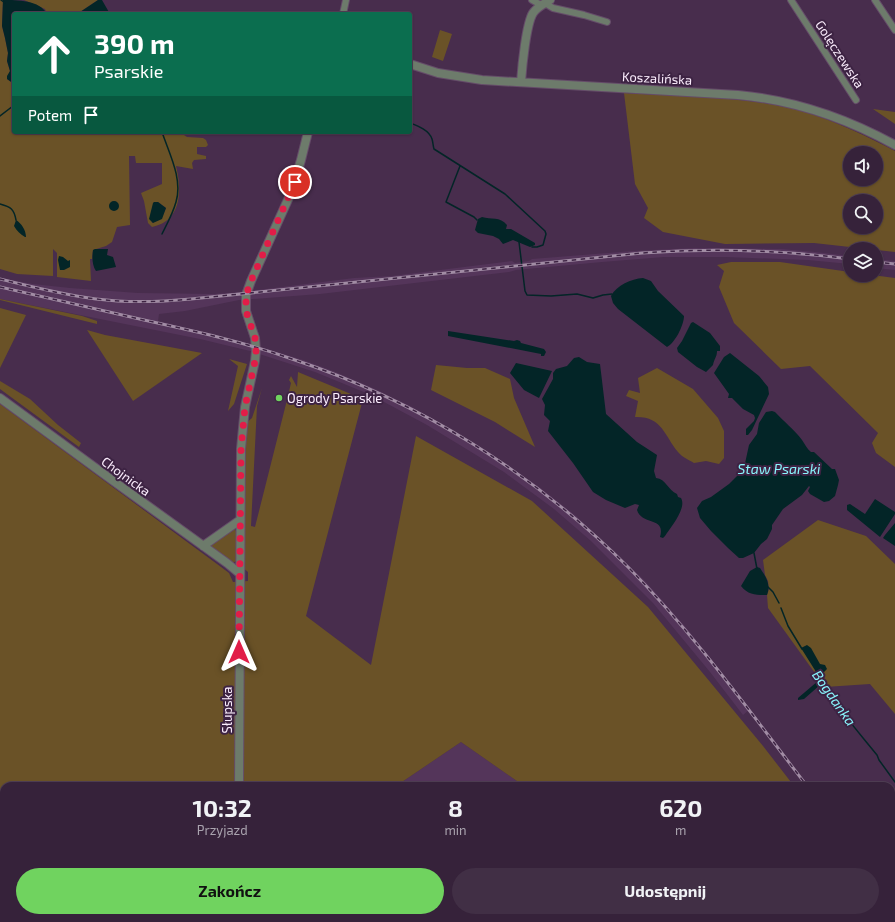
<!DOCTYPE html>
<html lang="pl">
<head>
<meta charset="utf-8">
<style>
	:root { --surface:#36223a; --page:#412f45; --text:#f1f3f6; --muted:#aaa4af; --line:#503f54; --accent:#70d35f }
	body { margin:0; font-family:"Exo 2",sans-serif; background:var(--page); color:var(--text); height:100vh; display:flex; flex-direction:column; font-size:15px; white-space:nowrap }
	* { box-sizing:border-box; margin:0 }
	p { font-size:13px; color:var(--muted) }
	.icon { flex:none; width:22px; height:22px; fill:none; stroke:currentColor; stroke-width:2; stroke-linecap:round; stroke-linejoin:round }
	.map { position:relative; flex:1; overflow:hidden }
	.drawer { position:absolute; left:0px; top:782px; width:895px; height:140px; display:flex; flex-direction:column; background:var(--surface); border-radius:12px 12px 0 0; box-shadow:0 1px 3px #0004,0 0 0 1px var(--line) }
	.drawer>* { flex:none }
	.guide { position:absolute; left:12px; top:12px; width:400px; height:122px; border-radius:4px; box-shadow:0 1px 3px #0004,0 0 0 1px var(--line); background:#0b6e4f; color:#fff; overflow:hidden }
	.fabs { position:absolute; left:843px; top:146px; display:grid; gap:8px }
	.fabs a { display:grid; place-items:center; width:40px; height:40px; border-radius:50%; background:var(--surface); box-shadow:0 1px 3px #0004,0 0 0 1px var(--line); font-size:20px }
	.pin { position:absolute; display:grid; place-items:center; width:34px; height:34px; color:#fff; margin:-17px; border:2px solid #fff; border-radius:50%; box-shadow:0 1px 4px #0007 }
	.me { position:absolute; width:44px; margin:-22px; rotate:0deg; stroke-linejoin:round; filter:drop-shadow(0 0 3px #0008) }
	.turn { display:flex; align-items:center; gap:14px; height:84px; padding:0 16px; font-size:18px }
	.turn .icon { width:52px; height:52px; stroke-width:2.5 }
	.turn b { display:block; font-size:28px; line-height:34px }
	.then { display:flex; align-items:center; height:38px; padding:0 16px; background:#0003; gap:8px; font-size:15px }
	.eta { display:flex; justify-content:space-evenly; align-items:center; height:68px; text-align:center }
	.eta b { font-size:24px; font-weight:700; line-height:28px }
	.button { display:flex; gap:8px; margin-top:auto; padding:8px 16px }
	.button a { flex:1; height:46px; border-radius:24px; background:var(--accent); color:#111; font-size:16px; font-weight:700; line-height:46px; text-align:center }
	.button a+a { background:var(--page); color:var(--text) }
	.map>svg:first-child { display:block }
	.built { fill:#54355a }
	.green { fill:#6a5227; fill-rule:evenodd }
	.water { fill:#032527 }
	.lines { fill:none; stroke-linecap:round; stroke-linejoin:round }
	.stream { stroke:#032527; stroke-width:1.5 }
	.minor-casing { stroke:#654c69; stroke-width:8 }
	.tertiary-casing { stroke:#654c69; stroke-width:10 }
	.minor { stroke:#6d7b6b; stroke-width:6 }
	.tertiary { stroke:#6d7b6b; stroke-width:8 }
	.rail-casing { stroke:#a18ca4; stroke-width:3 }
	.rail { stroke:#3d2343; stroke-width:1.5; stroke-dasharray:4.5; stroke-linecap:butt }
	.route { stroke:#e11d48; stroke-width:7; stroke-dasharray:0 12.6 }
	.poi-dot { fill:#70d35f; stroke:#3d2343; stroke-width:1.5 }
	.labels { text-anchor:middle; stroke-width:4; stroke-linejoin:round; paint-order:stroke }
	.street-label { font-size:13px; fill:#fbedfd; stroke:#3d2343 }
	.poi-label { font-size:13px; fill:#fbedfd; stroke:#3d2343; text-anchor:start }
	.water-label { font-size:14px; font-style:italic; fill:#89f6fd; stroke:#3d2343 }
</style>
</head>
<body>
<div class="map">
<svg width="895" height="922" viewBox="0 0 895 922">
	<rect width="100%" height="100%" fill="#482d4d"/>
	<path class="built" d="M695,248L781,249L815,252L850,256V264L808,260L726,257H664L602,262L516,270L509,272L320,294L239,300L185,311L159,314L158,321L251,344L303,360L333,371L375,389L414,408L490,453L539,487L576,516L646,582L689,631L750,709L743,715L710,672L653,603L591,541L554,509L504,472L427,425L371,395L315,372L250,351L200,339L0,299V278L33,284L70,288L138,293L214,294L243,292L354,278L392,276L512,261L515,263L529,261L532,259L633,251Z
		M876,259L895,261V270L876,268Z
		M461,742L524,786H396Z
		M244,918H389L383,922H244Z"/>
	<path class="green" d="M0,0H3L2,26L5,38L8,53L7,61L10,71L7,79L14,84V132H172L184,135L187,137L203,138L206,140L208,145L206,147H197V154L206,156V159L194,160L192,163L193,169L176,166C182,190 182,221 152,227L148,223L144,201L141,193L162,184V163H136L135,156H129L130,225L117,227L112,242L106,246L93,250L92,259H90L91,281L57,277V253L53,249V276L17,274L0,269ZM154,202H158L166,208C163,217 160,219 152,223L151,214Z
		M24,0H98L77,14H47L45,9Z
		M440,30L452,34L443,61L432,57Z
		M624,93C672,96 722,96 770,104C814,111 855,130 895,151V252L814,243L725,244L663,232L644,218L648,208L635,184ZM850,153H876V179H850ZM850,201H876V227H850Z
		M873,109L895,112V124Z
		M731,262H780L850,272V275H872L895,278V467L876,453L872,443L878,433L810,366L781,369L734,323L719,287L724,271L717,265Z
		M0,299L82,316L97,321V324L0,300Z
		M0,308L26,315L0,368Z
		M87,330L105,335L202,353L133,401Z
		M229,359L247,364L234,404L228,411L238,366Z
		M436,365L467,368H485L510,379L514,398L535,447L495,422L431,390Z
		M657,368L693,389L718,418L724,431V458L719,464L706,461L694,463C689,460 682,457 678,452C664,435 662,416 635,417L638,401L626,396L629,390L640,393L638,378Z
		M298,372L363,399L306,616L371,665L416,436L532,501L648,607L763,746L794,786H524L461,742L396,786H4V918H244V922H0V404L217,564L229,573L233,582L248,581V572L242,567V468L246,423L252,418L262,388L257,406L251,526L255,527L287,400L291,383L289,380L291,376L297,387Z
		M0,381L30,399L58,425L81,443L79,447L0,389Z
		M818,520L866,536L895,564V714L870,684L825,687L768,608L767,595L769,589L768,581L765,575L763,560Z
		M234,529L236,531L237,559L236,561L233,563L209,546Z
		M891,827L895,828V889L891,884Z
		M891,912L895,917V922H383L389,918H891Z"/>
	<path class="water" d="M3,0C17,0 40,0 47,14H14V84L7,79V76L10,71L7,61L8,53L5,38L2,26Z
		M98,0H102L110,14H77Z
		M109 206a5 5 0 1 1 10 0a5 5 0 1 1-10 0Z
		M154,202H158L166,208L162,219L153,223L149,219L153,203Z
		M482,217C491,220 500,216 507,225L506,229H511L535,243V245L530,247L513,240L503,244L499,239L493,236L478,233L475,230L478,219Z
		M16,220C21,223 26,230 26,237H25C20,234 17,231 14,226Z
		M95,249H108L107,255L113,257L116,267L96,271C92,265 92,257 93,250Z
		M59,256L63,257L68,261L70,260V267L64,270H60L58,260Z
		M643,278L651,281L658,291L684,316C684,325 675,343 667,347L618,309L613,303L611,296C617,285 631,279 643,278Z
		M693,322L710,333L720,346V351H717C717,357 714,359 713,365L706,372L697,367L678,352L677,348L682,341L691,323Z
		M448,331L514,341L517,340L520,341L521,343L544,349L546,352L544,356H541V354L448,336Z
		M730,353L759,376L768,387L769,394L752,430L748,435H746V429L754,421L755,418L754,415L743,409L732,398H728L729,394L714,373L724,357Z
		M579,357L587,362L600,364L606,414L637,442L657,455L654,471L656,478C666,479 668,490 677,494L678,497L681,498C687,508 671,527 665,536L663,538L660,537C666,516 642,526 637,510L639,505L635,504L625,508L606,500L593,492L573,463L548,431L550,421L544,415L545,405L542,399L553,379V373L556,369L567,366L574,358Z
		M516,363L552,371L539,398L524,390L510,373Z
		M772,411L775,412C784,422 794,429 802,440C805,444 807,449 811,452H814L832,469H835L839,480L838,485L835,496L829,501L824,502L810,494L808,491L810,487L809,486L802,495L783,509L772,525V529L767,539L761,544L754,553L743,558H739L728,548L711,531L700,518L697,508L702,501L711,497L729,484L741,472L744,468L749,445L757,434L759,423L766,412Z
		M875,499L895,512V514L880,537L847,510V505L850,504L865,514Z
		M895,523V546L883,538L885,535Z
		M757,567L760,568C766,577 771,584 767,595C756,595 748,595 741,586L750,571Z
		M807,645L811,648L820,664L825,665L827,669L820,676L818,675L801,648Z
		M818,681L821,683L820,685L804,699L798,700V698Z"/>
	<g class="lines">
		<path class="stream" d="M1,0L5,3
			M0,116L13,106
			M410,123C418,126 429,130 432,139C433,142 433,146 434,149L505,194L545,231L546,234L543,245L537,247H532
			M162,132C169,153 183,179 176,202C173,213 167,224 162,234
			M460,166L446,202L474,217L477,220
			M0,204C11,207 14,209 16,220
			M519,242L525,291L527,295L551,296L577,294L593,298L603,295L612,294
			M754,553L757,569
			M768,587L773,592L779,603
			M781,608L788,626L802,649
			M819,675C833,704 857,730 877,755L879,760L895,782"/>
		<g class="minor-casing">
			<path id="minor" d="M532,0L541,5
				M791,0L856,100
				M875,0L895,30
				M545,3L553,8L584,15L607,22
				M343,14L346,0
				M0,825L4,828
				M116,918L122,922"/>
		</g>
		<g class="tertiary-casing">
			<path id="tertiary" d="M410,64L438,73L482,80L738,95C793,100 846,118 895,145
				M521,82C522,68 526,24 533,13C537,7 544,4 550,0
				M0,398L112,480L227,563L239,573
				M203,546L240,520
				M239,786L241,449L245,407L255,361L256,351L255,338L246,311V295L251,281L291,193L301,160L308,132
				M238,922V918"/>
		</g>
		<use href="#minor" class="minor"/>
		<use href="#tertiary" class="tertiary"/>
		<g class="rail-casing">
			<path id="rail" d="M876,262L895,264
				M0,279C32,287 64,295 96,299C128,303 159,302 191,299L642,253C712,248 781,250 850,259
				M0,287C48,298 96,309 144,320C194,331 244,342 292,359C419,401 535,474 629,568C695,635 750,712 807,786
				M891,894L895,899"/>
		</g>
		<use href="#rail" class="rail"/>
	</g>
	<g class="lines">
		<path class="route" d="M239,652L241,449L245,407L255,361L256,351L255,338L246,311V295L251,281L295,182"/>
	</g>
	<circle class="poi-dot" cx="279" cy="398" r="4"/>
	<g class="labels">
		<g class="street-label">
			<text transform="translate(840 54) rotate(57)" y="5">Golęczewska</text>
			<text transform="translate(657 78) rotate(3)" y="5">Koszalińska</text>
			<text transform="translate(126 476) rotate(36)" y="5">Chojnicka</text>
			<text transform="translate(227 710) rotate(-90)" y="5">Słupska</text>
		</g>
		<g class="poi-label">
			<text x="287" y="403">Ogrody Psarskie</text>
		</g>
		<g class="water-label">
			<text x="779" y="474">Staw Psarski</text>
			<text transform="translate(834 698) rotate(55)" y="5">Bogdanka</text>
		</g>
	</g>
</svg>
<div class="fabs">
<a><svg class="icon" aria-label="sound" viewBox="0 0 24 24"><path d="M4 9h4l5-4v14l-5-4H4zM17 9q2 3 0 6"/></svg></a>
<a><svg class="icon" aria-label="search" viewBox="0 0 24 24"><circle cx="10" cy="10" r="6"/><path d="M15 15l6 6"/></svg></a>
<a><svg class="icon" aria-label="layers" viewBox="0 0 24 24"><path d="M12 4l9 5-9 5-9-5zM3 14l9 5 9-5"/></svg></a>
</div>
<div class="pin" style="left:295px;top:182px;background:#d93025"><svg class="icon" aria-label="arrive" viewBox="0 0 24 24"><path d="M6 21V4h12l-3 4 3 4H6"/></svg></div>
<svg class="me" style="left:239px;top:652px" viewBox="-20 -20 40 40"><path d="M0-17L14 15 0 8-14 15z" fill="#e11d48" stroke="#fff" stroke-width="4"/></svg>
<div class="guide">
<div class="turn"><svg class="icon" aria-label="ahead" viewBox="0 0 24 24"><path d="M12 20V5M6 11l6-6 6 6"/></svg><div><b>390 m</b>Psarskie</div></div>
<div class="then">Potem<svg class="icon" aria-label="arrive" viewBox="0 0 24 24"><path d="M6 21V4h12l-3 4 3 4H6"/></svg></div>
</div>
<section class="drawer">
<div class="eta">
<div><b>10:32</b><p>Przyjazd</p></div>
<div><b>8</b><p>min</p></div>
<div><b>620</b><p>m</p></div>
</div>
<div class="button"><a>Zakończ</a><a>Udostępnij</a></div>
</section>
</div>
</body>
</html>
